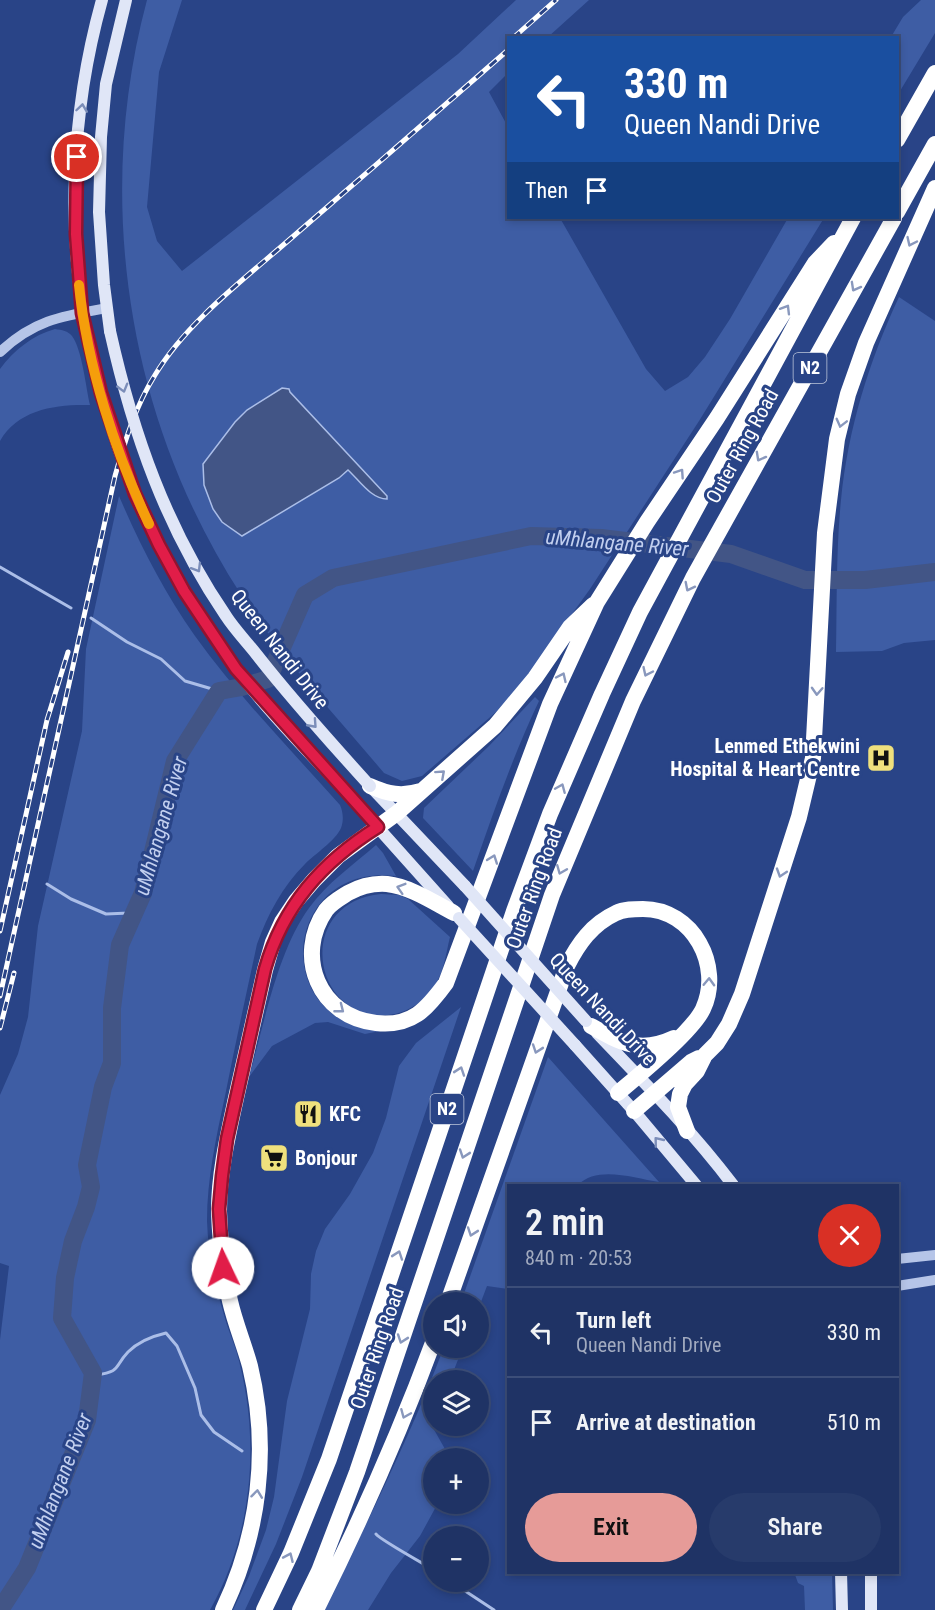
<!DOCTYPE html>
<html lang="en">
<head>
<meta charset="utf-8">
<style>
	:root { --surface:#1f3365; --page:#273b6b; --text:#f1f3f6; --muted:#a1aabf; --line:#3c4e79; --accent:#e69b98 }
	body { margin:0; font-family:"Roboto Condensed",sans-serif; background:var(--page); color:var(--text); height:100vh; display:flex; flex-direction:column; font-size:22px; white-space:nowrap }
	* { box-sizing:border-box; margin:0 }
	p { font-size:20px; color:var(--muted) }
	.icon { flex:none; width:33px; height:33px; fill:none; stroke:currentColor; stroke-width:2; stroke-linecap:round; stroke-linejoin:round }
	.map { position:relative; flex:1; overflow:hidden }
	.details { position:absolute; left:507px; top:1184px; width:392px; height:390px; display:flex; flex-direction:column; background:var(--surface); border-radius:0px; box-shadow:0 3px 9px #0003,0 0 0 2px var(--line) }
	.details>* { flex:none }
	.banner { position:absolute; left:507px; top:36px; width:392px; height:183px; border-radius:0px; box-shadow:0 3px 9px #0003,0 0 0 2px var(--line); background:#1a4fa0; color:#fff; overflow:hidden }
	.fabs { position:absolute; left:423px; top:1292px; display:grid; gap:12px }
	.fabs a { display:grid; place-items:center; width:66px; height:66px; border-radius:50%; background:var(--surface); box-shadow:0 3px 9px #0003,0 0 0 2px var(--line); font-size:30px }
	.pin { position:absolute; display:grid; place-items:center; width:51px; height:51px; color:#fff; margin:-26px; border:3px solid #fff; border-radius:50%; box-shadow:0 2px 6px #0007 }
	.me { position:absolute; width:66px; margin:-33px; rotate:357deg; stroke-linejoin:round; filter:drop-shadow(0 0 4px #0008) }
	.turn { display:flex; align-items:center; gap:21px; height:126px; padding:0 18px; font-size:27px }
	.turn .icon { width:78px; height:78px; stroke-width:2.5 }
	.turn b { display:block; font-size:42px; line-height:51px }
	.then { display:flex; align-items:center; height:57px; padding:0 18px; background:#0003; gap:12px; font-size:22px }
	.round { display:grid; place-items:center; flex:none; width:63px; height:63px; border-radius:32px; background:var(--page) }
	.head { display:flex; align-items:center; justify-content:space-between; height:102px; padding:0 18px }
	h1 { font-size:36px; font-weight:600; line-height:45px }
	.cta { display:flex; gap:12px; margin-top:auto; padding:12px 18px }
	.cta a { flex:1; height:69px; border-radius:36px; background:var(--accent); color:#111; font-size:24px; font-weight:600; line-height:69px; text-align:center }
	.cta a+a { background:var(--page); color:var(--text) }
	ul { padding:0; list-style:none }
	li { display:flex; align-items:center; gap:18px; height:90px; padding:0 18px; border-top:2px solid var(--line) }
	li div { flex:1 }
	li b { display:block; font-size:22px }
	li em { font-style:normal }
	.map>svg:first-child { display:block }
	.green { fill:#3e5da4; fill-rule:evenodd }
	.water { fill:#425586; stroke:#abbee8; stroke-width:1.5 }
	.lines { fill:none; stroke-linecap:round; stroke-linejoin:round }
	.stream { stroke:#abbee8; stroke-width:3 }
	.river { stroke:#425586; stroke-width:18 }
	.tertiary { stroke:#b6c5e8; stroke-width:10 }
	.secondary { stroke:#e0e6f7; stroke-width:12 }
	.motorway { stroke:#fff; stroke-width:16 }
	.rail-casing { stroke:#fff; stroke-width:5 }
	.rail { stroke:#294487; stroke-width:3; stroke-dasharray:9; stroke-linecap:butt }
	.secondary-bridge { stroke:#e0e6f7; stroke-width:12 }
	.oneway { stroke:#7b8db9 }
	.oneway2 { stroke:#8998bd }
	.route-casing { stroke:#92132f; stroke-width:15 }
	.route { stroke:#e11d48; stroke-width:10 }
	.slow { stroke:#f59e0b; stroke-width:10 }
	.labels { text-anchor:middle; stroke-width:6; stroke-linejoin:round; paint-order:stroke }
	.shield { fill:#294487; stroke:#bfc7db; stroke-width:1.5 }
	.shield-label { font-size:18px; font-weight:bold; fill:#fff }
	.street-label { font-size:20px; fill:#fff; stroke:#294487 }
	.poi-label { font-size:20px; font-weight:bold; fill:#fff; stroke:#294487; text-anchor:start }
	.water-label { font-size:21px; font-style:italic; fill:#c2cfef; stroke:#294487 }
</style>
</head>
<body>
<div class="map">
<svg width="935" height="1610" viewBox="0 0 935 1610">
	<rect width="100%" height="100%" fill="#294487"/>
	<path class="green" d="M147,0H182L159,72L147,207L157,241L182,271L458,54L516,0H589L548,37L508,38V73L489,92L508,127V218H560L646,369L665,391L688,377L705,357L730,319L788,218H824L699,421L590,589L523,682L496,712L422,776L402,781L384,773C335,715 283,659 242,596C128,422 93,201 147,0ZM290,392L372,494L348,470L339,478L241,536C212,516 205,498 203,464L213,452Z
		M921,0H935V33L897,96V38L891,37L903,17Z
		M899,297L935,321V640L904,643L882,651L836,652C837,601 836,550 841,500C848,429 869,361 899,297Z
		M55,329C62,330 68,331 72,336C82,349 86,388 90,405C57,404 18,409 0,441V369C14,350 33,335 55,329Z
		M119,496C140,545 164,592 195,636C238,696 291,750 340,805C343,812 344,820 341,828C336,840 315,854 305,864C282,887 268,914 257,944C246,995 235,1045 225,1096C216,1138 207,1179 207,1221C208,1253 215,1285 224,1315C227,1327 232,1338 236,1350C261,1435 254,1532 210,1610H0V1340L9,1266L0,1263V1095L18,1054L28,1017L38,926L82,731L86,649Z
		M535,697L539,701C513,756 493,813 473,871L423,818L424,808L489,746Z
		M376,845L383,853L396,876C284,862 267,1021 380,1031L365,1034L328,1022L315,1023L272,1046L249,1077C264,1025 277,952 309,908C327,883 353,865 376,845Z
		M381,894L399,895L408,899L450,937C446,953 444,972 435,985C426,1000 411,1010 395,1014C313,1030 290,903 381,894Z
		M461,1007L302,1477L276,1544L245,1610H233L249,1576L266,1530L274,1497L287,1401L310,1309L311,1274L316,1251L325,1229L350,1194L373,1153L386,1118L399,1066L416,1043Z
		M548,1057L659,1182C634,1178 597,1165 578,1185H508V1289L487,1286L479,1307L478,1302H461Z
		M444,1347H463L450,1380H434L432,1426L450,1458H434V1503H438L420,1536L391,1573L368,1610H323C367,1524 410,1437 444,1347Z
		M794,1572H832L833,1610H805L804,1586L798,1583Z"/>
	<path class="water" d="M282,388L289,389L290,392L387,496V499C371,499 359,480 348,470L339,478L242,536L222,522L213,509L204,485L203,464L235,422L247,410Z"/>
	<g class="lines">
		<path class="stream" d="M0,567L71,608
			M91,618L127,642L161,659L185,681L219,691
			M47,884L71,899L106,914L129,913L141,898
			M86,1361L96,1375C122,1371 113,1368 128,1352C138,1342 153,1336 166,1333L177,1346L195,1388L201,1415L214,1432L242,1451
			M376,1534C379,1539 424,1564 434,1570
			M450,1581L494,1610"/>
		<path class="river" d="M0,1610L27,1568L87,1420L93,1373L62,1318L65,1278L73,1241L86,1207L91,1187L87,1165L103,1087L112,1063V1008L120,945L143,893L175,761L219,691L242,687L268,679L305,595L333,578L531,536L601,538L731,554L805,580H865L935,572"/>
		<path class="tertiary" d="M0,352C34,320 62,316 107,308
			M897,1259L935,1255
			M897,1286L935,1280"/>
		<path class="secondary" d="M110,331L104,285L99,212L101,137L106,84L126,0
			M90,349C65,237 71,111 102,0
			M373,789L465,886
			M356,803L448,906
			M597,1033C644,1082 692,1131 733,1185
			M575,1045L634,1111L696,1185
			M841,1572L842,1610
			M871,1572V1610"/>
		<path class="motorway" d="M897,140L935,73
			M897,212L935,144
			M370,786C388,794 401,797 421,791
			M454,913C433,902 411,887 387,884C374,883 359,887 348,893C340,898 331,903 326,910C294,956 319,1017 376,1023C412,1027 427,1009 446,983L550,704L597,602L647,522L717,418L815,263L834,243
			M591,1026C621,1043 640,1054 674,1038
			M634,1111L691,1062L699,1058
			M687,1131L678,1107L680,1094L685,1084L697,1071L705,1055L717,1043L729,1024L742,994L799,817L813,758L825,533L837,439L848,394L866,343L935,188
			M448,1302L567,966C578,944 592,924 616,913C624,909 634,909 643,909C693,909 723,966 703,1009C692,1032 639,1075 618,1093
			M223,1610C259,1534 270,1449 250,1366C244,1344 235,1323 230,1301C223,1271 220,1241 219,1211C219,1173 228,1135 236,1098C246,1055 255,1013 265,970L273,942L282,922L296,901L314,880L338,856L397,813L495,726L535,678L570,627L593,605
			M264,1610L291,1553L329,1459L514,911L550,814L602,694L640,612L853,218
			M300,1610L319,1571L357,1472L552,895L633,701L693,578L894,218
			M316,1610C360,1522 400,1432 434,1340"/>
		<g class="rail-casing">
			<path id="rail" d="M513,38L556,0
				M0,931L47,720L68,652
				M0,996L115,476C125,441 135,407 155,375C186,323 243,280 289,240C362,177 436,113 508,50
				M0,1028L14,973"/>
		</g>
		<use href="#rail" class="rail"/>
		<path class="secondary-bridge" d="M110,331C133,434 166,528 226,616C235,630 247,642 257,655C293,701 331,743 370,786
			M90,349C102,398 116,447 135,493C160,555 196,613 235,667C269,714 317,760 356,803
			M465,886L586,1021
			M459,918L575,1045"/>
	</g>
	<defs><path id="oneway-chevron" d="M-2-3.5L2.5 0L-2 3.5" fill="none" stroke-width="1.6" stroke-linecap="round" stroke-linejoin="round" transform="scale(1.5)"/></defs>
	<g class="oneway">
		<use href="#oneway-chevron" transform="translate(82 108) rotate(-82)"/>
		<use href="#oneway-chevron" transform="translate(123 388) rotate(74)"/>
		<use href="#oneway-chevron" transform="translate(197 568) rotate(59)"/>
		<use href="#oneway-chevron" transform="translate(313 724) rotate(48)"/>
		<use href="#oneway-chevron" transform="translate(658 1141) rotate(-129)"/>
	</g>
	<g class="oneway2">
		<use href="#oneway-chevron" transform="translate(911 242) rotate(115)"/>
		<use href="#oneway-chevron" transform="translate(855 287) rotate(119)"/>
		<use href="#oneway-chevron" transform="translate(786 309) rotate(-59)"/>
		<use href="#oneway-chevron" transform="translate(841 423) rotate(104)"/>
		<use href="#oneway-chevron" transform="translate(760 457) rotate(119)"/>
		<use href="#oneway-chevron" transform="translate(680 473) rotate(-56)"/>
		<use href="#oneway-chevron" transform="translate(689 587) rotate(117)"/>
		<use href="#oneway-chevron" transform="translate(647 672) rotate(115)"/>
		<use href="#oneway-chevron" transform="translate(562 677) rotate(-65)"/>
		<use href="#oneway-chevron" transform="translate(817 691) rotate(93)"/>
		<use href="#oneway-chevron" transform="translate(441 774) rotate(-42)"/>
		<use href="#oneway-chevron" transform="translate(561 788) rotate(-67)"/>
		<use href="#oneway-chevron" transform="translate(493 859) rotate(-70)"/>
		<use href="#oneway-chevron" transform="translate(561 870) rotate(112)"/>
		<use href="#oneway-chevron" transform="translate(781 873) rotate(108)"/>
		<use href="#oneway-chevron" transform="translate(401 888) rotate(-163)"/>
		<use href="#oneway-chevron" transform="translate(709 982) rotate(-88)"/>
		<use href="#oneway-chevron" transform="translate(340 1009) rotate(38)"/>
		<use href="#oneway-chevron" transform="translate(537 1049) rotate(109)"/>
		<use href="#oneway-chevron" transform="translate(460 1071) rotate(-71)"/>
		<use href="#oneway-chevron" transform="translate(464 1154) rotate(109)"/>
		<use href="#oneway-chevron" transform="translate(472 1232) rotate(109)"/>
		<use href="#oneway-chevron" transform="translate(398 1255) rotate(-71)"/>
		<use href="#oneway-chevron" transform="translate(402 1339) rotate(109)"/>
		<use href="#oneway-chevron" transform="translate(405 1414) rotate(113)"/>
		<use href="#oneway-chevron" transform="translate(257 1494) rotate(-83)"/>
		<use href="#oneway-chevron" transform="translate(289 1557) rotate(-66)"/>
	</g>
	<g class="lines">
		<g class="route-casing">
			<path id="route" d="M77,157L76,234L82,313L101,393L135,494L159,545L184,591L236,669L378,827C322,862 283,906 265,969L227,1139L222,1176L219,1209L223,1268"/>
		</g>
		<use href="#route" class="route"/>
		<path class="slow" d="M79,285C87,365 115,452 149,524"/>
	</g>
	<defs>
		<g id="hospital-square" transform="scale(1.5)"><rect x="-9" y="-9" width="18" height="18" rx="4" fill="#efe07d" stroke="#294487"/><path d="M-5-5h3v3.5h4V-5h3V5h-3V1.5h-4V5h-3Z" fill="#111"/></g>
		<g id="restaurant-square" transform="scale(1.5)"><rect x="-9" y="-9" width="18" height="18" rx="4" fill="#efe07d" stroke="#294487"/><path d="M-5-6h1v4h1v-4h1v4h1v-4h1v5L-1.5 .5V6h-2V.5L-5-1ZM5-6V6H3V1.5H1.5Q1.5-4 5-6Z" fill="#111"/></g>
		<g id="supermarket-square" transform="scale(1.5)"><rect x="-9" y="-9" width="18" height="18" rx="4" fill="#efe07d" stroke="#294487"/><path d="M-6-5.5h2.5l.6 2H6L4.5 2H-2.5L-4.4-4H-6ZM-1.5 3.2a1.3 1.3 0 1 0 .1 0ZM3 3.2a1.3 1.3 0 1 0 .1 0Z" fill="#111"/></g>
	</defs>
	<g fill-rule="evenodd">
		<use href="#hospital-square" x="881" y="758"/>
		<use href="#restaurant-square" x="308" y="1114"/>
		<use href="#supermarket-square" x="274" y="1158"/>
	</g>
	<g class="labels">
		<g class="shield">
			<rect x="793.5" y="353" width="33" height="30" rx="4.5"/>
			<rect x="430.5" y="1094" width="33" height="30" rx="4.5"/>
		</g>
		<g class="shield-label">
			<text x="810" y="374">N2</text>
			<text x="447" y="1115">N2</text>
		</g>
		<g class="street-label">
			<text transform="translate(742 446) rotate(-61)" y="7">Outer Ring Road</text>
			<text transform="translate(280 649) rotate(52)" y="7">Queen Nandi Drive</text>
			<text transform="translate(534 888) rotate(-70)" y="7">Outer Ring Road</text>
			<text transform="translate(603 1009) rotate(47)" y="7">Queen Nandi Drive</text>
			<text transform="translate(377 1348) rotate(-71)" y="7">Outer Ring Road</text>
		</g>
		<g class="poi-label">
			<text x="860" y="753" text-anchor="end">Lenmed Ethekwini<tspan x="860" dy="23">Hospital &amp; Heart Centre</tspan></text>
			<text x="329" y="1121">KFC</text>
			<text x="295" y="1165">Bonjour</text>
		</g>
		<g class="water-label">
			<text transform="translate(617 543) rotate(5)" y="7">uMhlangane River</text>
			<text transform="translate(161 826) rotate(-74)" y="7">uMhlangane River</text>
			<text transform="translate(60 1481) rotate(-69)" y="7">uMhlangane River</text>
		</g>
	</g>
</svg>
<div class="fabs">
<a><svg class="icon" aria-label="sound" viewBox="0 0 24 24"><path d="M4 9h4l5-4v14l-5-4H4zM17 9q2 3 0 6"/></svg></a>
<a><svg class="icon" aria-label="layers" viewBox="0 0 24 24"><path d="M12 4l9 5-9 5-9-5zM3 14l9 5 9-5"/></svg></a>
<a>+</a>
<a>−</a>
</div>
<div class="pin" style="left:77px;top:157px;background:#d93025"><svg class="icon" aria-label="arrive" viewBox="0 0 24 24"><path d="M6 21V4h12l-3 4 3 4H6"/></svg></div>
<svg class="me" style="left:223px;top:1268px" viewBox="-20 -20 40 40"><circle r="19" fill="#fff"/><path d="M0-13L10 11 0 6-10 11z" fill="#e11d48"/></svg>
<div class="banner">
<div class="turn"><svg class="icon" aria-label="left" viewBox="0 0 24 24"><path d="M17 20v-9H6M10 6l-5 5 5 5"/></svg><div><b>330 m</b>Queen Nandi Drive</div></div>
<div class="then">Then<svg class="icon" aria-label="arrive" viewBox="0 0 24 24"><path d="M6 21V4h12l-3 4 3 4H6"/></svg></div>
</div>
<section class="details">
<div class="head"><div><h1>2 min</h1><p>840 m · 20:53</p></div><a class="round" style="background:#d93025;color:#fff"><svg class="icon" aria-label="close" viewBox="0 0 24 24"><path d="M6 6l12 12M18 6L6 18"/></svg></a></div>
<ul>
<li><svg class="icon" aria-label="left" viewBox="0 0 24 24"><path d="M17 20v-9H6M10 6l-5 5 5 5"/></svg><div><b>Turn left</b><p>Queen Nandi Drive</p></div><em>330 m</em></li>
<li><svg class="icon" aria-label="arrive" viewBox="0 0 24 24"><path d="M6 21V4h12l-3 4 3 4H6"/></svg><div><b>Arrive at destination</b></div><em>510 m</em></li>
</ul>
<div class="cta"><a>Exit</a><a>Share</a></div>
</section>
</div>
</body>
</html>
